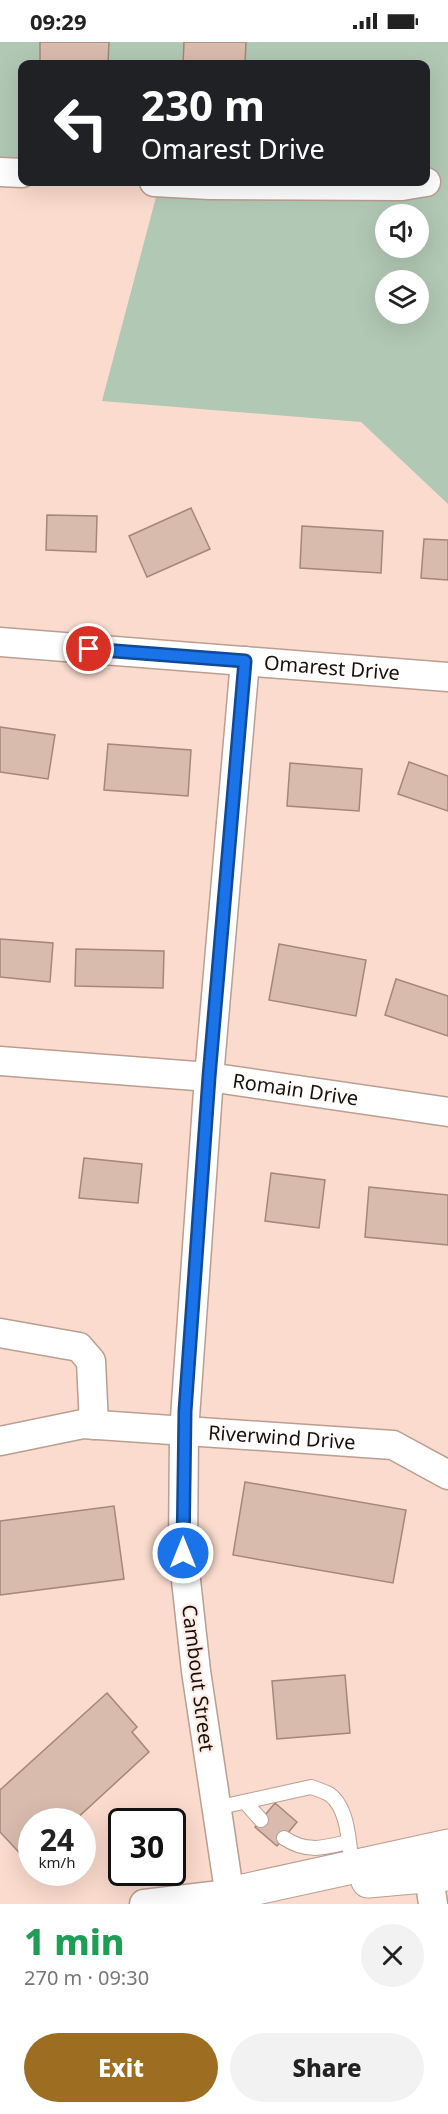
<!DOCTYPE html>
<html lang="en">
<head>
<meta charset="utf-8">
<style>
	:root { --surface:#fff; --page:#f2f2f2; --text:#222; --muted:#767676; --accent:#9d6d21 }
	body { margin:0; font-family:"Noto Sans",sans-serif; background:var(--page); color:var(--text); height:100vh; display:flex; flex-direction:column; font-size:22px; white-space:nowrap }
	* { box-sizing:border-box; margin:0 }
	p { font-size:20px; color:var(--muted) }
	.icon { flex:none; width:33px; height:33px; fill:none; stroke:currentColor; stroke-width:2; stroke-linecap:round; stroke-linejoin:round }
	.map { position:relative; height:1862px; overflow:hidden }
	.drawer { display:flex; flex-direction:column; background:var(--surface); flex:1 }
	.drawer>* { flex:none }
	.guide { position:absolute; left:18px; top:18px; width:412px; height:126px; border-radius:12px; box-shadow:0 6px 24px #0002; background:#202124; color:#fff; overflow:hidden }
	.controls { position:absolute; left:375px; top:162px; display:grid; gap:12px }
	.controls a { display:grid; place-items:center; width:54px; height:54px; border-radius:50%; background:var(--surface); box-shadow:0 6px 24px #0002; font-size:30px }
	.speed { position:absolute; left:18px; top:1766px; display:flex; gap:12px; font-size:30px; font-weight:700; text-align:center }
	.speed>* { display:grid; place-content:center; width:78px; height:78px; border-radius:50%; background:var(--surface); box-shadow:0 6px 24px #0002; line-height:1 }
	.speed small { font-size:15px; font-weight:400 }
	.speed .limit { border:3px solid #111; border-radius:9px; background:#fff; color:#111 }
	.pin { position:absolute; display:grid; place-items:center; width:51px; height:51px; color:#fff; margin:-26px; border:3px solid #fff; border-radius:50%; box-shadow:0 2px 6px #0007 }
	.me { position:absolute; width:66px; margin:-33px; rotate:0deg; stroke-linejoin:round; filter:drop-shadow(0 0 4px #0008) }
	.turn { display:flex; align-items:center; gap:21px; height:126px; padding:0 24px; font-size:27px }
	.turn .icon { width:78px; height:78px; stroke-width:2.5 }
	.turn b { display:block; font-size:42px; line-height:51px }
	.round { display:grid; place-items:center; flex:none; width:63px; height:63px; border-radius:32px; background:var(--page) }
	.head { display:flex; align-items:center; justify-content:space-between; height:102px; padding:0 24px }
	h1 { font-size:36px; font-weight:800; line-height:45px; color:#1e9e55 }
	.button { display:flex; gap:12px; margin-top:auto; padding:12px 24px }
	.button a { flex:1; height:69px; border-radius:36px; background:var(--accent); color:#fff; font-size:24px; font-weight:800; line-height:69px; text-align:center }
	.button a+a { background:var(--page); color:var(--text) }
	.status { display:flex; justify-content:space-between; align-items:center; height:42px; padding:0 30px; background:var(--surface); direction:ltr }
	.status svg { height:16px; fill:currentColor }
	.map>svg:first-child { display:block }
	.green { fill:#b1c8b4; fill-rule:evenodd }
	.building { fill:#d8bbad; stroke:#a2877a; stroke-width:1.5 }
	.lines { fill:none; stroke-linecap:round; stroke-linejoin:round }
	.service-casing { stroke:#ba9e91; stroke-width:16 }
	.minor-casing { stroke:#ba9e91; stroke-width:31 }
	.tertiary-casing { stroke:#ba9e91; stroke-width:35 }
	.service { stroke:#fff; stroke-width:14 }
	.minor { stroke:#fff; stroke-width:28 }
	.tertiary { stroke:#fff; stroke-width:33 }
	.route-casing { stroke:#114b97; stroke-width:15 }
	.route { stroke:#1a73e8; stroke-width:10 }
	.labels { text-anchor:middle; stroke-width:4.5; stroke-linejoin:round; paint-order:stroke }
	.street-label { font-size:20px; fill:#1a100c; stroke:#feebe3 }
</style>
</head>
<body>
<div class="status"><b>09:29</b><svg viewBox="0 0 49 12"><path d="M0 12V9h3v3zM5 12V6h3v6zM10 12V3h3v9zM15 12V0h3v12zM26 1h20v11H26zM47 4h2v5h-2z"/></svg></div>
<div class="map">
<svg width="448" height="1862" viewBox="0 0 448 1862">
	<rect width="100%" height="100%" fill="#fadbcd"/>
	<path class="green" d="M0,0H448V462L361,380L102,359L160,140H426V22H22V131L0,130ZM386,172H418V206H386ZM386,238H418V272H386Z"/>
	<path class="building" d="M40,0H109L108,22H40Z
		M184,0H246L245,22H183Z
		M191,466L210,507L147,535L129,494Z
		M47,473L97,474L96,510L46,508Z
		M302,484L383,489L381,531L300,526Z
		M424,497L448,498V538L421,536Z
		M0,685L55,693L48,737L0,730Z
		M108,702L191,708L188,754L104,748Z
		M409,720L448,734V769L398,752Z
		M290,721L362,727L359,769L287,764Z
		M0,897L53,901L50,940L0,935Z
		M279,902L366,918L356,974L269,958Z
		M76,907L164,909L163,946L75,944Z
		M396,937L448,954V994L385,973Z
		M84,1116L142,1122L138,1161L79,1156Z
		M271,1131L325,1138L319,1186L265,1179Z
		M369,1145L448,1153V1203L365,1195Z
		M245,1440L406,1468L393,1541L233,1513Z
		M114,1464L124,1537L0,1553V1479Z
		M345,1633L350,1691L277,1697L272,1639Z
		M107,1651L137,1685L132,1690L149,1710L74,1779H32V1817L28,1820L0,1790V1748Z
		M275,1761L297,1780L277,1804L255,1785Z"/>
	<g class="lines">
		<g class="service-casing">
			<path id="service" d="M245,1760L261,1778
				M216,1766L311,1745C317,1747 323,1749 329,1752C349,1766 349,1803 352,1825
				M284,1796C307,1811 323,1806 348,1800"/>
		</g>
		<g class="minor-casing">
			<g id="minor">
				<path d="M0,130L22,131"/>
				<path d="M154,140L210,143L402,144L426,140"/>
				<path id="s1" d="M0,600L448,635"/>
				<path id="s2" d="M0,1019L209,1035L448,1070"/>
				<path d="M0,1291L79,1305L91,1319L94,1383"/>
				<path id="s3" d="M0,1399L83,1382L393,1403L448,1433"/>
				<path d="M429,1834L433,1862"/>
				<path d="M144,1862L229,1852"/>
				<path d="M231,1862L196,1629L183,1511L184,1390L209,1035L245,619"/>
			</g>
		</g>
		<g class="tertiary-casing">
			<path id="tertiary" d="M368,1839L448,1832
				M229,1852L448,1804"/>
		</g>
		<use href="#service" class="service"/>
		<use href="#minor" class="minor"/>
		<use href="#tertiary" class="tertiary"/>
	</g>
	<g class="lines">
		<g class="route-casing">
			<path id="route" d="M89,607L245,619L209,1035L185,1369L183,1511"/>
		</g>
		<use href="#route" class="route"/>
	</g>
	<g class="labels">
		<g class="street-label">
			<text dy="7" stroke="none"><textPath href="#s1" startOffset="333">Omarest Drive</textPath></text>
			<text dy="7" stroke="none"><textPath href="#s2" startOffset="297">Romain Drive</textPath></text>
			<text dy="7" stroke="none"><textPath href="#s3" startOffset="284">Riverwind Drive</textPath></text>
			<text transform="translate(198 1636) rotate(83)" y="7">Cambout Street</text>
		</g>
	</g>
</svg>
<div class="controls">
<a><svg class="icon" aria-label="sound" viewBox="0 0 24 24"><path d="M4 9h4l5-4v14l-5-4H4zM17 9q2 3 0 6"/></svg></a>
<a><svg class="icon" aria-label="layers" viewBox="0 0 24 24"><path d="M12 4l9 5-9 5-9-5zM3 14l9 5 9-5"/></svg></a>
</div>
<div class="speed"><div>24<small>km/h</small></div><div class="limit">30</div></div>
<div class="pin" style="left:89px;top:607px;background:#d93025"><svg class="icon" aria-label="arrive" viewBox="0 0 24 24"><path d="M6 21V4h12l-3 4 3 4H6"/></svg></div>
<svg class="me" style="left:183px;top:1511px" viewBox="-20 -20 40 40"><circle r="17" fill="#1a73e8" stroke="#fff" stroke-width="3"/><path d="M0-11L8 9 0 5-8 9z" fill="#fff"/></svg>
<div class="guide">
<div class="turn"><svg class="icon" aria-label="left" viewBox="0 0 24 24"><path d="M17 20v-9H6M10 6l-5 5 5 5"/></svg><div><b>230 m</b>Omarest Drive</div></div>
</div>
</div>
<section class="drawer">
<div class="head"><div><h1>1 min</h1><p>270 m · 09:30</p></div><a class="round"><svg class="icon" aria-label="close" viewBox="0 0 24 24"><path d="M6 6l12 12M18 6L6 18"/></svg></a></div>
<div class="button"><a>Exit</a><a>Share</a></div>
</section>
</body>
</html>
